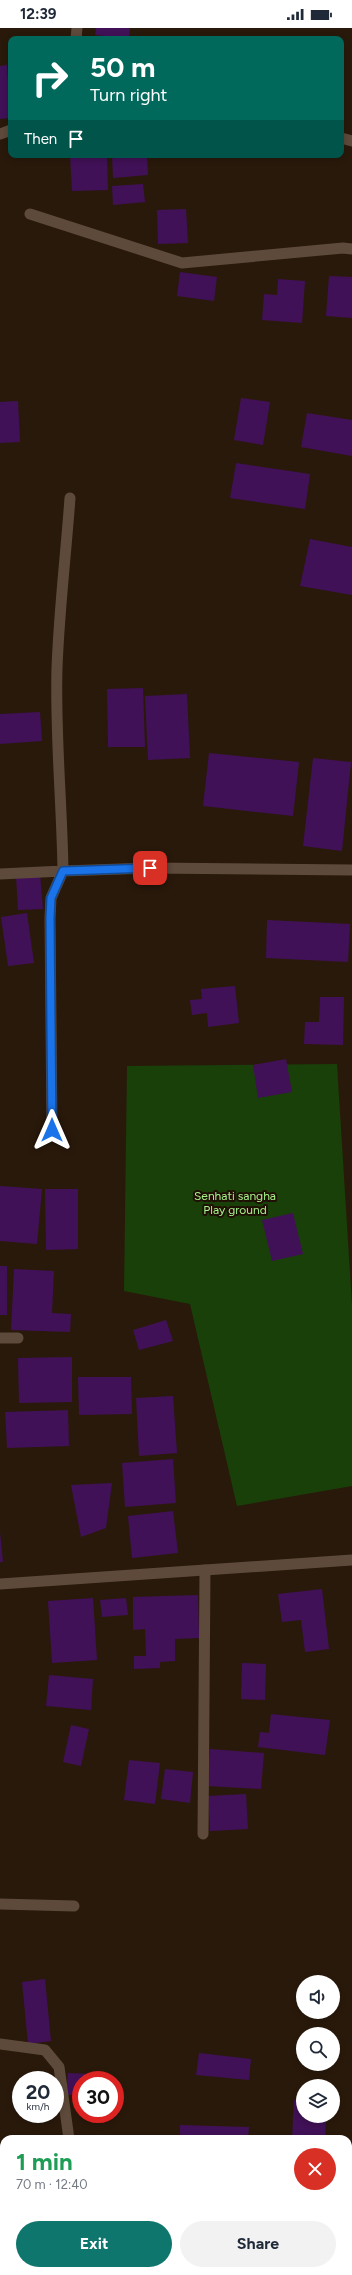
<!DOCTYPE html>
<html lang="en">
<head>
<meta charset="utf-8">
<style>
	:root { --surface:#fff; --page:#f2f2f3; --text:#1f2937; --muted:#747a83; --accent:#0f766e }
	body { margin:0; font-family:Figtree,sans-serif; background:var(--page); color:var(--text); height:100vh; display:flex; flex-direction:column; font-size:15px; white-space:nowrap }
	* { box-sizing:border-box; margin:0 }
	p { font-size:13px; color:var(--muted) }
	.icon { flex:none; width:22px; height:22px; fill:none; stroke:currentColor; stroke-width:2; stroke-linecap:round; stroke-linejoin:round }
	.map { position:relative; flex:1; overflow:hidden }
	.panel { position:absolute; left:0px; top:2107px; width:352px; height:140px; display:flex; flex-direction:column; background:var(--surface); border-radius:12px 12px 0 0; box-shadow:0 2px 6px #0003 }
	.panel>* { flex:none }
	.banner { position:absolute; left:8px; top:8px; width:336px; height:122px; border-radius:8px; box-shadow:0 2px 6px #0003; background:#00695c; color:#fff; overflow:hidden }
	.fabs { position:absolute; left:296px; top:1947px; display:grid; gap:8px }
	.fabs a { display:grid; place-items:center; width:44px; height:44px; border-radius:50%; background:var(--surface); box-shadow:0 2px 6px #0003; font-size:20px }
	.speed { position:absolute; left:12px; top:2043px; display:flex; gap:8px; font-size:20px; font-weight:700; text-align:center }
	.speed>* { display:grid; place-content:center; width:52px; height:52px; border-radius:50%; background:var(--surface); box-shadow:0 2px 6px #0003; line-height:1 }
	.speed small { font-size:10px; font-weight:400 }
	.speed .limit { border:6px solid #d22; background:#fff; color:#111 }
	.pin { position:absolute; display:grid; place-items:center; width:34px; height:34px; color:#fff; margin:-17px; border-radius:8px; box-shadow:0 2px 6px #0006 }
	.me { position:absolute; width:44px; margin:-22px; rotate:0deg; stroke-linejoin:round; filter:drop-shadow(0 0 3px #0008) }
	.turn { display:flex; align-items:center; gap:14px; height:84px; padding:0 16px; font-size:18px }
	.turn .icon { width:52px; height:52px; stroke-width:2.5 }
	.turn b { display:block; font-size:28px; line-height:34px }
	.then { display:flex; align-items:center; height:38px; padding:0 16px; background:#0003; gap:8px; font-size:15px }
	.round { display:grid; place-items:center; flex:none; width:42px; height:42px; border-radius:21px; background:var(--page) }
	.overview { display:flex; align-items:center; justify-content:space-between; height:68px; padding:0 16px }
	h1 { font-size:24px; font-weight:700; line-height:30px; color:#1e9e55 }
	.primary-button { display:flex; gap:8px; margin-top:auto; padding:8px 16px }
	.primary-button a { flex:1; height:46px; border-radius:24px; background:var(--accent); color:#fff; font-size:16px; font-weight:700; line-height:46px; text-align:center }
	.primary-button a+a { background:var(--page); color:var(--text) }
	.status { display:flex; justify-content:space-between; align-items:center; height:28px; padding:0 20px; background:var(--surface); direction:ltr }
	.status svg { height:11px; fill:currentColor }
	.map>svg:first-child { display:block }
	.green { fill:#194008 }
	.building { fill:#411157 }
	.lines { fill:none; stroke-linecap:round; stroke-linejoin:round }
	.minor { stroke:#5d4a3b; stroke-width:11 }
	.tertiary { stroke:#5d4a3b; stroke-width:11 }
	.route-casing { stroke:#114b97; stroke-width:10 }
	.route { stroke:#1a73e8; stroke-width:7 }
	.labels { text-anchor:middle; stroke-width:4; stroke-linejoin:round; paint-order:stroke }
	.park-label { font-size:12px; fill:#a6f18c; stroke:#1f0f04 }
</style>
</head>
<body>
<div class="status"><b>12:39</b><svg viewBox="0 0 49 12"><path d="M0 12V9h3v3zM5 12V6h3v6zM10 12V3h3v9zM15 12V0h3v12zM26 1h20v11H26zM47 4h2v5h-2z"/></svg></div>
<div class="map">
<svg width="352" height="2247" viewBox="0 0 352 2247">
	<rect width="100%" height="100%" fill="#29190b"/>
	<path class="green" d="M337,1036L352,1277V1458L237,1478L190,1276L124,1263L127,1038Z"/>
	<path class="building" d="M96,0H130L129,11L95,7Z
		M7,37L10,90L0,91V38Z
		M70,127H107L108,162L72,163Z
		M112,127H120L121,130L147,129L148,147L113,150Z
		M143,156L145,174L113,177L112,158Z
		M186,181L188,215L158,216L157,182Z
		M180,244L217,249L214,273L177,268Z
		M329,248L352,249V290L326,288Z
		M278,251L305,253L302,295L262,292L264,266L277,267Z
		M241,370L270,374L263,417L234,412Z
		M18,373L20,414L0,415V374Z
		M307,385L352,392V428L301,419Z
		M236,435L310,446L305,481L230,470Z
		M310,511L352,519V567L300,558Z
		M143,660L145,719H108L107,661Z
		M187,666L190,730L148,732L145,668Z
		M40,684L42,713L0,716V686Z
		M209,725L299,734L293,788L203,778Z
		M313,730L351,734L342,823L303,818Z
		M40,846L43,881L18,882L16,848Z
		M27,885L34,935L8,938L1,889Z
		M267,892L350,896L348,934L266,930Z
		M235,958L239,995L208,999L207,985L192,987L190,972L202,971L201,961Z
		M320,969H344L343,1017L304,1016L305,994H319Z
		M286,1031L292,1064L258,1070L253,1037Z
		M0,1158L42,1161L37,1216L0,1213Z
		M45,1161H78V1221L46,1222Z
		M293,1185L303,1226L272,1233L262,1192Z
		M0,1238H7V1287H0Z
		M14,1241L54,1243L52,1285L71,1286L70,1304L11,1302Z
		M166,1292L173,1313L139,1322L133,1302Z
		M72,1329V1374L19,1375L18,1330Z
		M78,1349H131L132,1386L79,1387Z
		M173,1368L177,1425L139,1428L136,1370Z
		M68,1382L69,1418L7,1420L5,1384Z
		M173,1431L176,1475L125,1479L122,1435Z
		M112,1455L106,1500L81,1509L71,1457Z
		M173,1483L178,1525L132,1530L128,1488Z
		M0,1504L3,1534H0Z
		M322,1561L329,1621L305,1624L301,1592L282,1594L278,1566Z
		M198,1567L199,1610L175,1611V1633L160,1634V1640L134,1641V1628H146L145,1601L133,1602V1569Z
		M93,1570L97,1632L52,1635L48,1573Z
		M126,1570L128,1587L102,1589L100,1572Z
		M242,1635L266,1636L265,1672L241,1671Z
		M49,1647L93,1651L91,1682L46,1678Z
		M271,1686L330,1692L325,1727L258,1719L260,1704L269,1705Z
		M71,1697L89,1701L81,1738L63,1734Z
		M210,1721L264,1725L261,1761L207,1758Z
		M129,1732L160,1735L155,1776L124,1772Z
		M165,1741L193,1744L190,1775L161,1771Z
		M246,1766L248,1801L210,1803L208,1768Z
		M45,1951L51,2013L28,2016L22,1954Z
		M199,2025L251,2031L249,2052L196,2047Z
		M68,2045L92,2046L91,2052H81V2067H66Z
		M294,2072H303V2088H326L325,2111H292Z
		M180,2097L249,2099L248,2111H180Z"/>
	<g class="lines">
		<path class="minor" d="M76,11L77,0
			M0,106L11,102
			M341,110L352,113
			M30,186L182,235L343,220L352,221
			M0,846L63,843C62,775 55,707 57,640C59,583 66,526 70,470
			M52,1102L50,890L51,870L63,843L150,840L352,842
			M0,1310H18
			M203,1806L205,1542
			M0,1876L74,1878
			M0,2016L45,2022L59,2039L69,2111
			M348,2171H352
			M168,2247L169,2243"/>
		<path class="tertiary" d="M0,1556L352,1532"/>
	</g>
	<g class="lines">
		<g class="route-casing">
			<path id="route" d="M52,1102L50,890L51,870L63,843L150,840"/>
		</g>
		<use href="#route" class="route"/>
	</g>
	<g class="labels">
		<g class="park-label">
			<text x="235" y="1172">Senhati sangha<tspan x="235" dy="14">Play ground</tspan></text>
		</g>
	</g>
</svg>
<div class="fabs">
<a><svg class="icon" aria-label="sound" viewBox="0 0 24 24"><path d="M4 9h4l5-4v14l-5-4H4zM17 9q2 3 0 6"/></svg></a>
<a><svg class="icon" aria-label="search" viewBox="0 0 24 24"><circle cx="10" cy="10" r="6"/><path d="M15 15l6 6"/></svg></a>
<a><svg class="icon" aria-label="layers" viewBox="0 0 24 24"><path d="M12 4l9 5-9 5-9-5zM3 14l9 5 9-5"/></svg></a>
</div>
<div class="speed"><div>20<small>km/h</small></div><div class="limit">30</div></div>
<div class="pin" style="left:150px;top:840px;background:#d93025"><svg class="icon" aria-label="arrive" viewBox="0 0 24 24"><path d="M6 21V4h12l-3 4 3 4H6"/></svg></div>
<svg class="me" style="left:52px;top:1102px" viewBox="-20 -20 40 40"><path d="M0-17L14 15 0 8-14 15z" fill="#1a73e8" stroke="#fff" stroke-width="4"/></svg>
<div class="banner">
<div class="turn"><svg class="icon" aria-label="right" viewBox="0 0 24 24"><path d="M7 20v-9h11M14 6l5 5-5 5"/></svg><div><b>50 m</b>Turn right</div></div>
<div class="then">Then<svg class="icon" aria-label="arrive" viewBox="0 0 24 24"><path d="M6 21V4h12l-3 4 3 4H6"/></svg></div>
</div>
<section class="panel">
<div class="overview"><div><h1>1 min</h1><p>70 m · 12:40</p></div><a class="round" style="background:#d93025;color:#fff"><svg class="icon" aria-label="close" viewBox="0 0 24 24"><path d="M6 6l12 12M18 6L6 18"/></svg></a></div>
<div class="primary-button"><a>Exit</a><a>Share</a></div>
</section>
</div>
</body>
</html>
